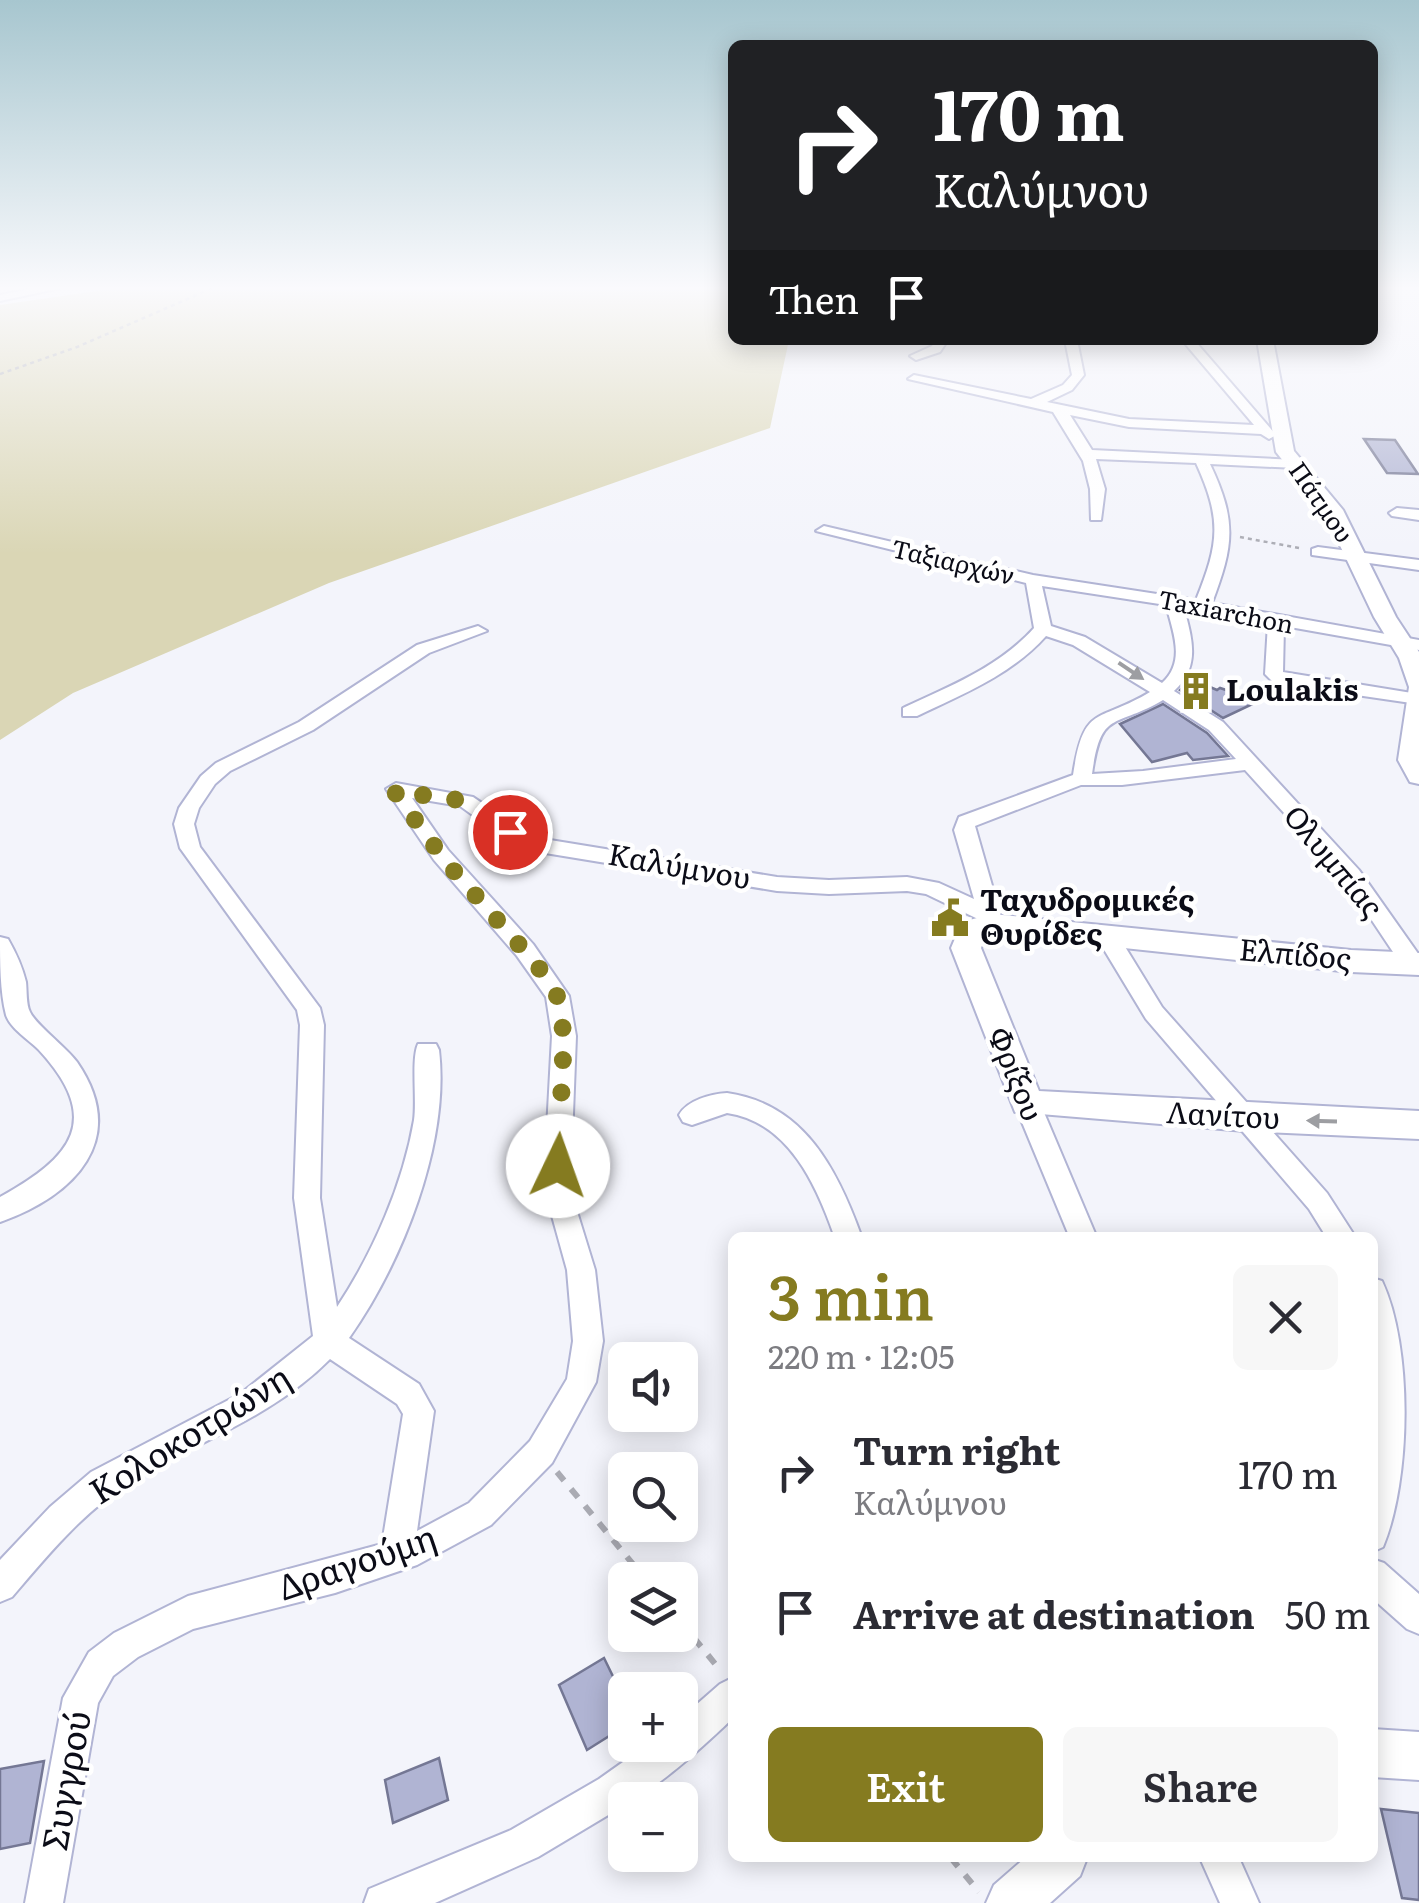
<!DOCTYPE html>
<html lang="en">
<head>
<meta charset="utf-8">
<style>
	:root { --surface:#fff; --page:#f7f7f7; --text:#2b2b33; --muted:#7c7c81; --accent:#857b20 }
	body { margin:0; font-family:Literata,serif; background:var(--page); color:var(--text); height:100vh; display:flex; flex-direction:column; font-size:38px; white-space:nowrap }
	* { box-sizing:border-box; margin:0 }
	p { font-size:32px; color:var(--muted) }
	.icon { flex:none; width:55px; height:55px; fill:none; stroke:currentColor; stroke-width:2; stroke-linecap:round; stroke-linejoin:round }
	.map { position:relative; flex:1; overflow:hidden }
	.details { position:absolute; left:728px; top:1232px; width:650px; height:630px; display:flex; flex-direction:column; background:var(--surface); border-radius:15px; box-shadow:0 5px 25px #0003 }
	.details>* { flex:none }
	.top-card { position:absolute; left:728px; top:40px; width:650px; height:305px; border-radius:15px; box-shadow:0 5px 25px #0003; background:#202124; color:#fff; overflow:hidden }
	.tools { position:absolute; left:608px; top:1342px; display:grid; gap:20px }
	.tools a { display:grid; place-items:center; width:90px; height:90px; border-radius:15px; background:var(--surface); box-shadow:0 5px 25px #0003; font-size:50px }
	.pin { position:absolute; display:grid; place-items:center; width:85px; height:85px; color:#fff; margin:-42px; border:5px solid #fff; border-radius:50%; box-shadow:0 2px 10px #0007 }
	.me { position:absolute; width:110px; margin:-55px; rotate:3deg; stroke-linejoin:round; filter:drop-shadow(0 0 8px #0008) }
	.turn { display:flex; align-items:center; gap:35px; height:210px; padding:0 40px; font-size:45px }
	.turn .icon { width:130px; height:130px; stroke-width:2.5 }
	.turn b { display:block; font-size:70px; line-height:85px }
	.then { display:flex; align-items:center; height:95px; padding:0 40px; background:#0003; gap:20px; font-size:38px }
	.round { display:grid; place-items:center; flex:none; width:105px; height:105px; border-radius:15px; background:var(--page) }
	.headline { display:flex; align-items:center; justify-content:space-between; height:170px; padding:0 40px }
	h1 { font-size:60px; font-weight:600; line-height:75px; color:var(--accent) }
	.action { display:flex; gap:20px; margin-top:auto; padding:20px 40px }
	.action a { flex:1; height:115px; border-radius:15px; background:var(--accent); color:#fff; font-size:40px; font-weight:600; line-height:115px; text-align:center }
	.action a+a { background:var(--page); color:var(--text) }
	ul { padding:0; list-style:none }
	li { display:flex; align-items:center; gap:30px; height:140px; padding:0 40px }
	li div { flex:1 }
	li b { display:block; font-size:38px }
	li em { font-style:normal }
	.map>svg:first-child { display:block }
	.green { fill:#dad6b5 }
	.building { fill:#b0b4d3; stroke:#747794; stroke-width:2.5 }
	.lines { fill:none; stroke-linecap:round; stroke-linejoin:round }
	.street-casing { stroke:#b1b4d4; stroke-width:4 }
	.secondary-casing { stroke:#b1b4d4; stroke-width:4 }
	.path-far1 { stroke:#aaabb3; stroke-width:2.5; stroke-dasharray:4 4; stroke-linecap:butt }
	.path { stroke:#aaabb3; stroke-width:6; stroke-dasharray:11 11; stroke-linecap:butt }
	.street { fill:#fff; fill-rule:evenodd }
	.secondary { fill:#fff; fill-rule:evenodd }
	.oneway { fill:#9d9ea2 }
	.route { stroke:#857b20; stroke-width:18; stroke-dasharray:0 32.4 }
	.labels { text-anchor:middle; stroke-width:9; stroke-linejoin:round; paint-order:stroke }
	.far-street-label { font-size:25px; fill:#0b0c17; stroke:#fff }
	.poi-label { font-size:30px; font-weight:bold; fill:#0b0c17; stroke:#fff; text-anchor:start }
	.street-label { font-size:30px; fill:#0b0c17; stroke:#fff }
	.near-street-label { font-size:35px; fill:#0b0c17; stroke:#fff }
</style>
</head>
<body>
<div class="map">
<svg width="1419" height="1903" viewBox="0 0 1419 1903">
	<rect width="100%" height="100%" fill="#f3f4fb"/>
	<path class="green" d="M124,287H732V340H789L770,428L329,583L73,693L0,740V305Z"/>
	<path class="building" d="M1364,439L1395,440L1418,474L1387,473Z
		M1191,679L1217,690L1220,688L1259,701L1223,718L1180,690Z
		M1163,704L1207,733L1228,756L1193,760L1187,753L1152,762L1120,724Z
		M604,1658L625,1701V1726L587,1750L559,1685Z
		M439,1758L448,1800L393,1823L385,1780Z
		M44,1761L30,1843L0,1849V1769Z
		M1381,1809L1419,1813V1900L1402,1898Z"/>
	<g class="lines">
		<g class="street-casing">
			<path id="street" d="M40,287H65L0,301V295Z
				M936,340H948L940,352L916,360L910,356L932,346Z
				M1065,340H1077L1084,375L1072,390L1047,402L1129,419L1254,425L1182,340H1194L1276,435L1269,439L1261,434L1129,427L1070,415L1092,450L1296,460L1303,464L1296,468L1210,464C1237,521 1234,545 1212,603L1419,640V650L1284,626L1283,672L1418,694V704L1274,683L1265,674L1268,623L1184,608C1192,639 1201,666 1174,691L1223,722L1359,870L1419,955V970H1405L1345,880L1245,770L1122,785H1081L975,826L1003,924L992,932L984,929L980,920L926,894L907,891L829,894L777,891L539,852L503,837L460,806L412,798L448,850L533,944L569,996L576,1036L571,1166L575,1205L595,1270L603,1341L596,1382L552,1463L491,1525L417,1565L335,1593L193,1629L138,1657L113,1676L98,1703L63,1903H25L63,1698L89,1652L114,1633L188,1596L382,1544L403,1414L397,1404L330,1359C269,1420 198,1440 128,1484C82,1513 47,1556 12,1597L0,1602V1560L50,1507L91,1472L240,1394L313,1336L294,1198L300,1025L297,1010L180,848L174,824L179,808L201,776L216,763L299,722L417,645L478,626L487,631L429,653L313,730L230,771L215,784L199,808L194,824L200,847L320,1008L324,1025L320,1198L337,1307C373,1253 403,1184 414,1120C417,1100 411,1059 418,1044H436L439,1050C450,1143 402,1263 349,1338L419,1384L434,1411L417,1531L469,1503L530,1441L567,1379L573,1341L567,1270L549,1205L545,1166L552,1036L546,997L517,956L434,860L386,789L396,783L473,797L517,827L544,839L777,877L829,880L907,877L939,883L974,899L954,830L959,817L1073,775C1084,703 1097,724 1150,692L1073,645L1046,636C1011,675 963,694 917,716H903V708C950,686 999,667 1034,628L1026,583L816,531L824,526L1033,575L1196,600C1219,543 1222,520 1196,463L1096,459L1105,489L1101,520H1091L1090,489L1083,461L1053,412L908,379L914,375L1031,399L1063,385L1072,375ZM1042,586L1166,605C1173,632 1186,662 1162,683L1085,637L1051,626ZM1163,700L1209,730L1236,759L1143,771L1092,774C1101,709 1114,729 1163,700Z
				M1397,508L1419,510V520L1392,516L1389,513Z
				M1318,547L1419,560V570L1312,555V549Z
				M1108,930L1116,932L1162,1007L1327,1193L1356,1238H1327L1309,1209L1146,1019L1097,938Z
				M0,937L8,939C16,953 22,966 26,982C27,990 26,1005 30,1012C36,1025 66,1047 77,1062C130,1139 75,1196 0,1222V1197C72,1157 104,1120 38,1049C29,1040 10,1028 6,1015C0,992 0,961 0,937Z
				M727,1093C805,1104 838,1171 862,1238H835C817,1186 789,1122 727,1113L692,1125L683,1122L679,1115C687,1100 711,1094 727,1093Z
				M1027,1093L1036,1096L1040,1103L1097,1238H1070L1014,1103L1018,1096Z
				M1372,1278L1382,1281C1413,1347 1411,1480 1383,1547L1372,1552Z
				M1372,1559L1384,1563L1419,1594V1634L1407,1629L1372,1598Z
				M732,1678V1719C713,1737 648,1799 625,1800V1805L538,1857L435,1903H364L369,1889L511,1830L599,1779L647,1745H680V1719L720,1684Z
				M1200,1858H1239L1259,1903H1220Z"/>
		</g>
		<g class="secondary-casing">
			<path id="secondary" d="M1257,340H1273L1294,451L1343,510L1396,617L1419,652V784L1410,782L1398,760L1409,687L1399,658L1374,617L1324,512L1276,452Z
				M992,914L1351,950L1419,953V975L1351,972L992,934L985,936L981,948L1039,1091L1419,1111V1139L1245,1131L1015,1112L951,948L962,922Z
				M1372,1729L1419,1732V1780L1372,1777Z
				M1025,1858H1087L1080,1876L1050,1903H986L994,1885Z"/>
		</g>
		<path class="path-far1" d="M0,374L77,347L215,287
			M1240,537L1299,548"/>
		<path class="path" d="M557,1472L646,1580
			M680,1621L721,1671
			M951,1858L979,1892"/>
		<use href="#street" class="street"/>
		<use href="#secondary" class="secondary"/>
	</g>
	<defs><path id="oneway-solid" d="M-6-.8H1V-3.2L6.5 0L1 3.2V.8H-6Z" transform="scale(2.5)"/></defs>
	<g class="oneway">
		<use href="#oneway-solid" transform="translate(1131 671) rotate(34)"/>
		<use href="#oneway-solid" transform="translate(1322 1121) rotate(-178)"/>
	</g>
	<linearGradient id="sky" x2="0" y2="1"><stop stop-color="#a7c6cf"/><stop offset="0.52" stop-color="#fafafd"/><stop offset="1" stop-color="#fafafd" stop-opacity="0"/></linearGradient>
	<rect width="1419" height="554" fill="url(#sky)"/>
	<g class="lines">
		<path class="route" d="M510,832L466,801L394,791L446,862L537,965L557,996L564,1036L558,1166"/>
	</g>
	<defs>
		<g id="building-bare" transform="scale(3)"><path d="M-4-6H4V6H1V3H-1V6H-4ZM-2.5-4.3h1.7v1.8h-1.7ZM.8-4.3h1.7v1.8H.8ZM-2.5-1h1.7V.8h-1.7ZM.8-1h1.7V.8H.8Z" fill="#857b20" stroke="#fff" stroke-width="2.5" paint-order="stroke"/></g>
		<g id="civic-bare" transform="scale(3)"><path d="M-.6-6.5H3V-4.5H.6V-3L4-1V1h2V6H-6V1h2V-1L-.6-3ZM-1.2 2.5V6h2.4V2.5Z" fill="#857b20" stroke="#fff" stroke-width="2.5" paint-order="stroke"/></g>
	</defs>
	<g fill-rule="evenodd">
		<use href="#building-bare" x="1196" y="691"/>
		<use href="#civic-bare" x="950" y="918"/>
	</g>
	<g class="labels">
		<g class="far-street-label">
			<text transform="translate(1321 502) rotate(55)" y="9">Πάτμου</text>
			<text transform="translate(953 562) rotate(13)" y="9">Ταξιαρχών</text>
			<text transform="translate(1226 612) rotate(11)" y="9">Taxiarchon</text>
		</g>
		<g class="poi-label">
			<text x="1226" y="701">Loulakis</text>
			<text x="980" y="911">Ταχυδρομικές<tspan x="980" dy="34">Θυρίδες</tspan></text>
		</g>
		<g class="street-label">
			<text transform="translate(1333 862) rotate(50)" y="10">Ολυμπίας</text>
			<text transform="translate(679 867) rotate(10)" y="10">Καλύμνου</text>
			<text transform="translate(1295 955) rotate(5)" y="10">Ελπίδος</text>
			<text transform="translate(1015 1074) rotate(68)" y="10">Φρίξου</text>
			<text transform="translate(1223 1116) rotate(3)" y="10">Λανίτου</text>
		</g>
		<g class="near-street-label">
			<text transform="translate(190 1435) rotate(-32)" y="12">Κολοκοτρώνη</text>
			<text transform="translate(357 1563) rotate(-19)" y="12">Δραγούμη</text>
			<text transform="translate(67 1781) rotate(-80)" y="12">Συγγρού</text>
		</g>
	</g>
</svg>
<div class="tools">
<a><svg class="icon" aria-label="sound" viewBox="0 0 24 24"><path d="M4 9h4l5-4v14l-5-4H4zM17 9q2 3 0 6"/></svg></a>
<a><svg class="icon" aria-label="search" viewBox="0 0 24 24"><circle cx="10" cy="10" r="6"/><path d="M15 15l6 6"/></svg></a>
<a><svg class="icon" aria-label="layers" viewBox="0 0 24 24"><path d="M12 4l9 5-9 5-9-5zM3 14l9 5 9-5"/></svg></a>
<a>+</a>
<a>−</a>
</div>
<div class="pin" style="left:510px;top:832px;background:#d93025"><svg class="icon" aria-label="arrive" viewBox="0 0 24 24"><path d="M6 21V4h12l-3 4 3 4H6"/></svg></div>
<svg class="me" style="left:558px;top:1166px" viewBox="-20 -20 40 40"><circle r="19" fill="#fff"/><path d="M0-13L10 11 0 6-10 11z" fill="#857b20"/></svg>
<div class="top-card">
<div class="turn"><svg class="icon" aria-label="right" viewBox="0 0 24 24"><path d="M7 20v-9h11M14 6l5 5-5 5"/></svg><div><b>170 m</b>Καλύμνου</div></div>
<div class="then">Then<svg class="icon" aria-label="arrive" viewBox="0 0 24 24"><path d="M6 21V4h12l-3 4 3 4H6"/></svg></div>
</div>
<section class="details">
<div class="headline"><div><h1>3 min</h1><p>220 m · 12:05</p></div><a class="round"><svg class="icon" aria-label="close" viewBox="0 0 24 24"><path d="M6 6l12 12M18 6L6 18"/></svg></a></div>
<ul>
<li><svg class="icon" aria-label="right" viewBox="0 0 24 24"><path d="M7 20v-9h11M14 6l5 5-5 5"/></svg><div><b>Turn right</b><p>Καλύμνου</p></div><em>170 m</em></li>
<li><svg class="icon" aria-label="arrive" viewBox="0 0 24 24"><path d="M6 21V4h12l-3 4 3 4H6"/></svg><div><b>Arrive at destination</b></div><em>50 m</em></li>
</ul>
<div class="action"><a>Exit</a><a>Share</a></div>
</section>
</div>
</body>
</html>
